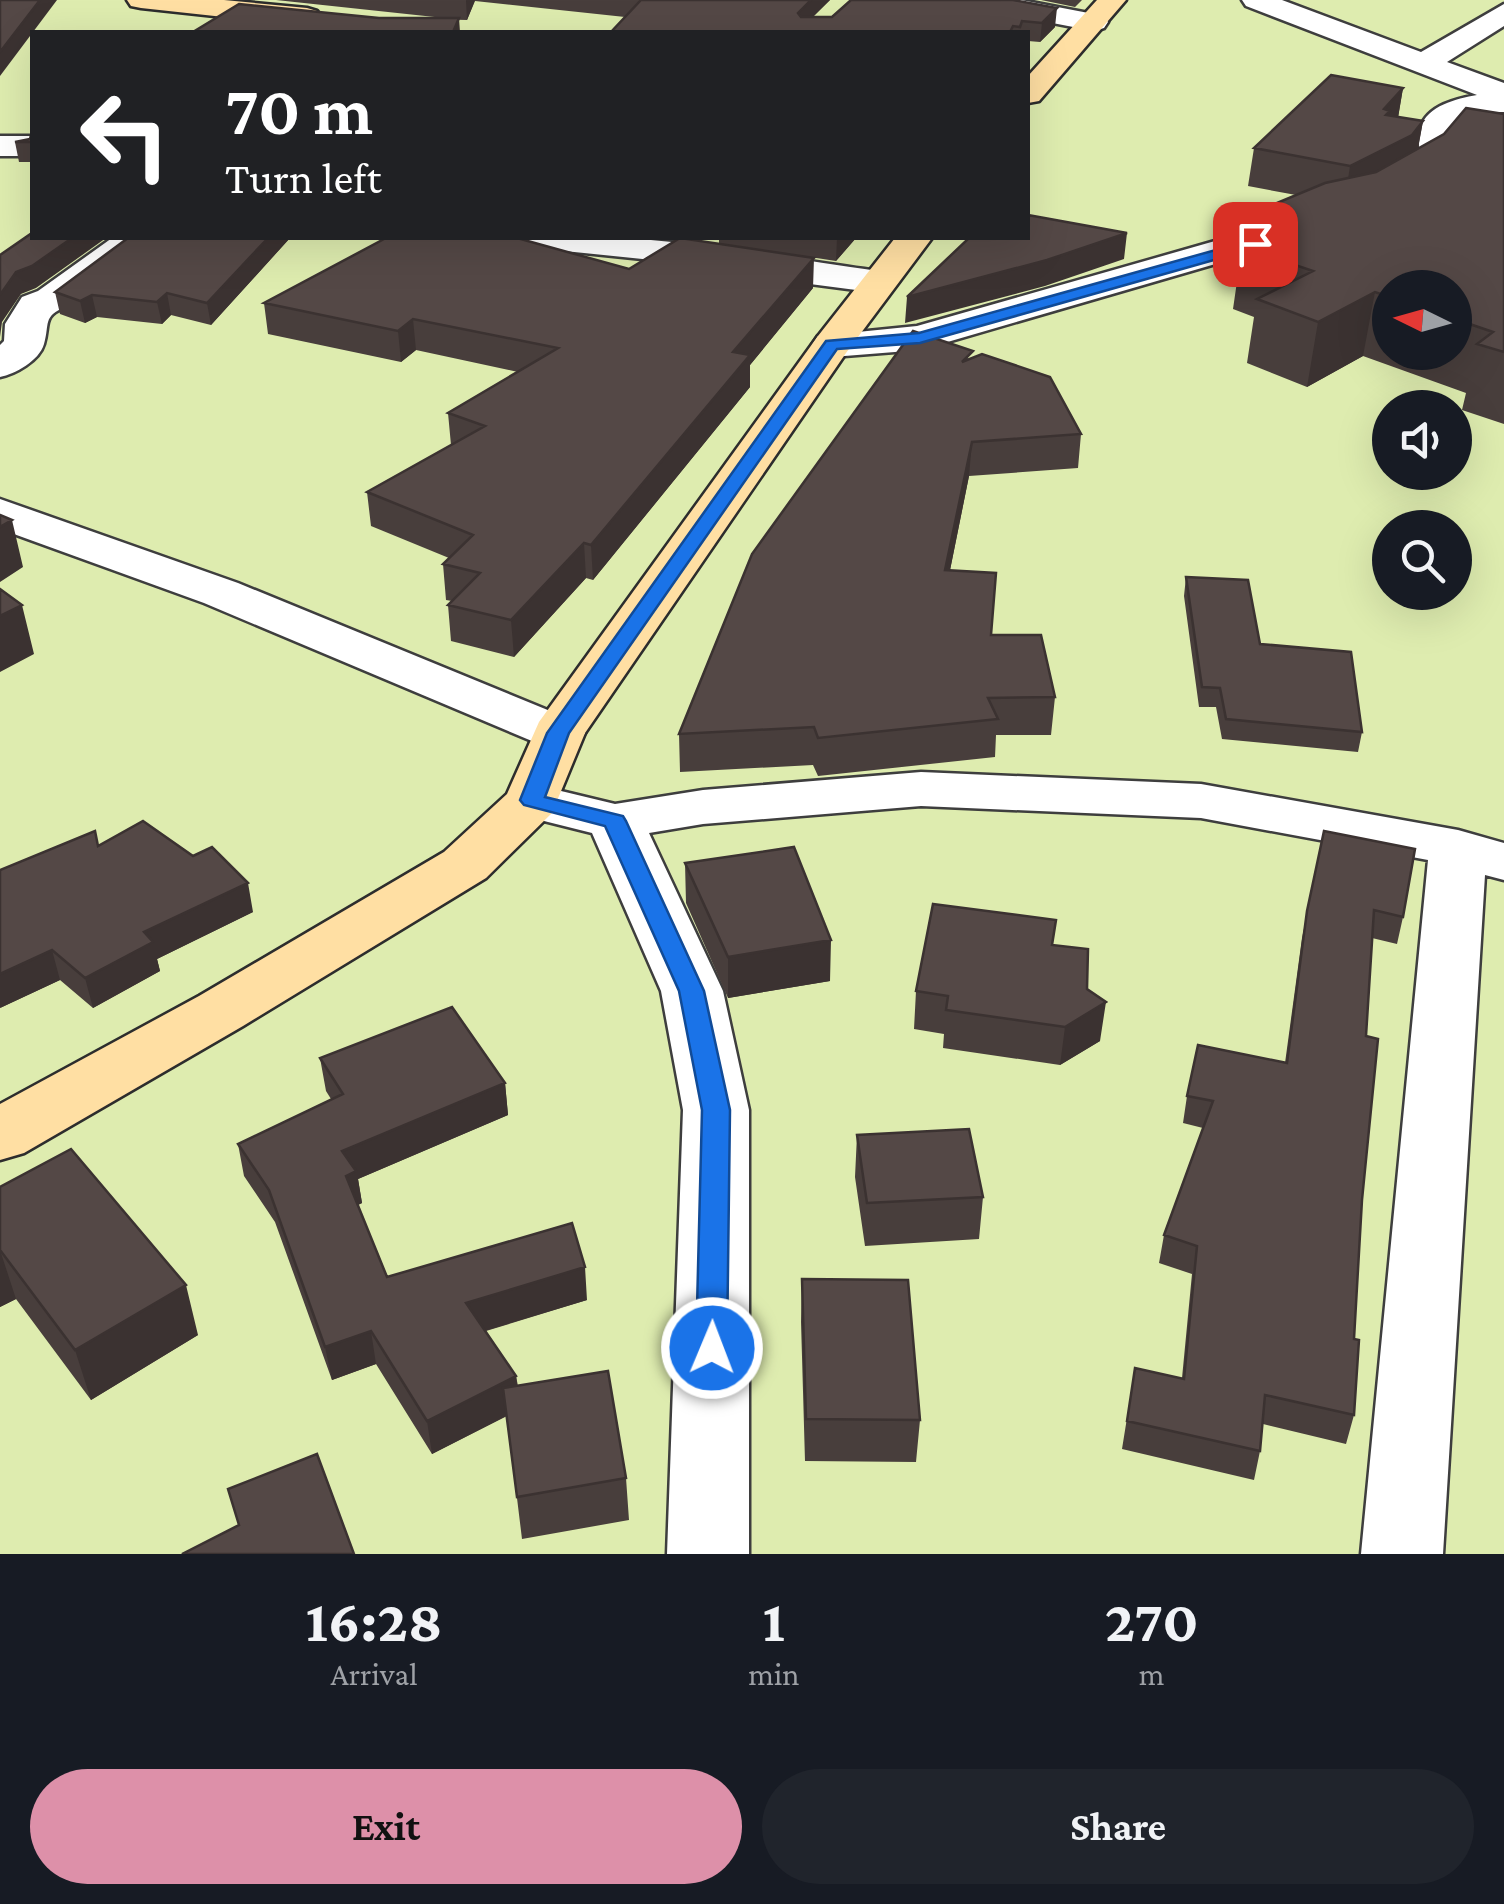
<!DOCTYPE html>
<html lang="en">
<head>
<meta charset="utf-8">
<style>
	:root { --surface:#171b24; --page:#20242c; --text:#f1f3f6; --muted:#9ea1a6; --accent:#dd90a9 }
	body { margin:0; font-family:"Crimson Pro",serif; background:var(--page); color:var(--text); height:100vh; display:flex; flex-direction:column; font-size:38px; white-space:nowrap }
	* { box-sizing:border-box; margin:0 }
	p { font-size:32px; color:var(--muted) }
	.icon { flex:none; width:55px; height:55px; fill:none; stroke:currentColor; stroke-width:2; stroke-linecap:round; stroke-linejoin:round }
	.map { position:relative; height:1554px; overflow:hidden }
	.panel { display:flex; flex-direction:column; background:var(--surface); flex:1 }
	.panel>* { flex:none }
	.guide { position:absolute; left:30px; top:30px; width:1000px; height:210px; border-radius:0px; box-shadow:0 10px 40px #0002; background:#202124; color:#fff; overflow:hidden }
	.needle { width:65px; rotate:275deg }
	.fabs { position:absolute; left:1372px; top:270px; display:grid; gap:20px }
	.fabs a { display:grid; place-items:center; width:100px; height:100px; border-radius:50%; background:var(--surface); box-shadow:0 10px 40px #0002; font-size:50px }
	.pin { position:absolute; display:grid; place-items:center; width:85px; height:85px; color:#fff; margin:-42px; border-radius:20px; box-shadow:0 5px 15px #0006 }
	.me { position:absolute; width:110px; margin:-55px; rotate:1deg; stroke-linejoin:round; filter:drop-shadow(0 0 8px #0008) }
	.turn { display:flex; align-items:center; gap:35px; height:210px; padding:0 30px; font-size:45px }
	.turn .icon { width:130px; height:130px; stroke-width:2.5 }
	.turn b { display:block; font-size:70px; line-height:85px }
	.eta { display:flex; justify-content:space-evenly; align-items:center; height:170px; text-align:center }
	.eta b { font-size:60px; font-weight:700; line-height:70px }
	.primary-button { display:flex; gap:20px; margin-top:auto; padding:20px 30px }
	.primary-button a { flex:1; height:115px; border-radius:60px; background:var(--accent); color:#111; font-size:40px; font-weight:700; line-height:115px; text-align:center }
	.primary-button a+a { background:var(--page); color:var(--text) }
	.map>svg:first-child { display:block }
	.green { fill:#deecaf; fill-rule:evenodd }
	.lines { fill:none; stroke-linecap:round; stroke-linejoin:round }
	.street-casing { stroke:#3e3e3e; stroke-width:5 }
	.secondary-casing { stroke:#2d2d2d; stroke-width:5 }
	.street { fill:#fff; fill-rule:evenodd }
	.secondary { fill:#ffdfa3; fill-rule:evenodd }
	.wall { fill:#483e3c; fill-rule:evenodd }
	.shaded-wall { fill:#3b3231 }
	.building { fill:#544846; stroke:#3b3231; stroke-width:2.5 }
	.route { fill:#1a73e8; stroke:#114b97; stroke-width:2.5 }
</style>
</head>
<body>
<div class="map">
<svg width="1504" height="1554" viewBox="0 0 1504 1554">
	<rect width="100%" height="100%" fill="#fff5e8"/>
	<path class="green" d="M0,0H1504V1554H0ZM32,32H1028V238H32ZM1390,288H1455V352H1390ZM1390,408H1455V472H1390ZM1390,528H1455V592H1390Z"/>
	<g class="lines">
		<g class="street-casing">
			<path id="street" d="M961,0H1021L1104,16L1108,22L1104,28L1094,31L975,8L965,6Z
				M1242,0H1282L1421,52L1504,4V26L1447,62L1504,83V112C1483,112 1466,114 1451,130C1459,167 1428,212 1387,201L1382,194L1418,161C1421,150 1417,137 1420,128C1428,105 1456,99 1477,95L1246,6Z
				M0,136H32V156H0Z
				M1316,219L1329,222L1334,230L1329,238L1236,258L920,350L832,357L818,354L812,345L818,336L917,326L1215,241Z
				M112,238H153L66,307C42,316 50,324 44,344C39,361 15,374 0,377V345L4,341L5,324L22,297L38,291Z
				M527,238C646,230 761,255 879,271L892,274L898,282L892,290L879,293L749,276L701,265L545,249L532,246Z
				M0,499L238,583L577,722L585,733L577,744L558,749L539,744L204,603L0,529Z
				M921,772L1201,784L1458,830L1504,843V880L1485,875L1443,1554H1361L1428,860L1201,818L921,806L703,824L649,833L723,991L749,1110V1554H667L683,1110L661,991L592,833L512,813L504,801L512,789L532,784L615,804L703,790Z"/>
		</g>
		<g class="secondary-casing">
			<path id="secondary" d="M127,0H224L307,8L317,11L321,17L317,23L307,26L141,8L131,6Z
				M1097,0H1126L1039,101L1028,103V76Z
				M895,238H932L846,353L585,733L552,813L486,878L243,1026L24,1153L0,1160V1104L199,996L444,852L507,794L539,722L818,336Z"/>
		</g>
		<use href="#street" class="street"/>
		<use href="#secondary" class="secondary"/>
	</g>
	<path class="wall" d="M276,0H830L813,17H832L1013,0L1055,27L1040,42L1028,41V32H611L625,17L475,1L467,20L379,18H444Z
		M1041,0H1082L1075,7Z
		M1403,88L1398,117L1423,121L1418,149L1504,114V424L1462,410L1466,393L1363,356L1307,387L1247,363L1254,317L1233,309L1242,247L1250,242L1255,212L1296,195L1248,186L1254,148ZM1390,288H1455V352H1390Z
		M32,131V162H19L15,142L30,139Z
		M290,238L211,325L171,315L162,324L97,317L85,323L60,314L55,292Z
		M719,238H856L836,261L810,257L813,288L750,365V387L593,580L586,578L514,657L451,641L448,605L452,601L446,600L443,564L449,558L371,526L367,492L451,445L448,413L518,372L416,350L401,362L268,334L264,303L629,269L719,243Z
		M972,358L1081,434L1078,468L969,476L950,570L991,635L1055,697L1051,735H996L995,757L818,776L813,765L680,772L679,734Z
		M1186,577L1260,644L1362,732L1358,752L1222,739L1216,707H1199L1184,596Z
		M1324,831L1403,917L1397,944L1372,938L1366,1036L1362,1200L1354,1339V1415L1346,1444L1263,1424L1260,1451L1254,1480L1122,1449L1135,1368L1182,1378L1192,1274L1159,1263L1164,1235L1203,1128L1183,1123L1187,1096L1285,1063L1302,938Z
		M99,846L253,912L157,959L160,971L93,1008L60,980L0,1008Z
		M685,863L830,981L728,998L686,903Z
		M1053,945L1087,989L1100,1041L1060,1065L943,1048L944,1034L914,1029L916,991Z
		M320,1058L505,1083L508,1115L358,1179L362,1203L358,1205L387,1277L587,1300L486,1331L516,1376L518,1386L626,1478L629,1520L522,1539L507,1416L432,1454L376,1364L332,1380L275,1222L244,1176L238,1144L331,1099L326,1091Z
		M857,1135L983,1197L979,1239L865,1246L855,1177Z
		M0,1187L198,1335L91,1400L16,1299L0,1307Z
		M802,1279L920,1420L916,1462L805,1461L801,1322Z"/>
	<path class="shaded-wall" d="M40,0H57L0,76V52Z
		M466,0H475L467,20L466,1Z
		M811,0H830L797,32L798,13Z
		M1057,8L1055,27L1040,42L1042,23Z
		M459,18L460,32H453Z
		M1403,88L1397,124L1386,136L1384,109Z
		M1423,121L1416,158L1344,205L1350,166Z
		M1127,233L1124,259L1045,286L905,323L907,297Z
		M72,238H106L36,288L21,294L2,322L0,337V295L16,272Z
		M268,238H290L211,325L207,303Z
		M837,238H856L836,261Z
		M814,258L813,288L750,365V387L593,580L591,545L733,352Z
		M1375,292L1363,356L1307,387L1318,322Z
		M167,293L171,315L162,324L157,302Z
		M92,295L97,317L85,323L80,301Z
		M413,319L416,350L401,362L398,331Z
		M972,442L969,476L943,605L945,570Z
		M12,520L23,567L0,582V527Z
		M584,543L586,578L514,657L511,620Z
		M22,605L34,654L0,672V616Z
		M248,883L253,912L157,959L160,971L93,1008L85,978L144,932Z
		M831,940L830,981L728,998V957Z
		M52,950L60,980L0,1008V974Z
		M1106,1002L1100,1041L1060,1065L1065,1027Z
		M505,1083L508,1115L358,1179L362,1203L351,1208L342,1151Z
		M0,1250L16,1299L0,1307Z
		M585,1267L587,1300L471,1335L466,1303Z
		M186,1285L198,1335L91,1400L75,1350Z
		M371,1331L376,1364L332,1380L325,1347Z
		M516,1376L520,1409L432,1454L427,1421Z"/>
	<path class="building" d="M0,0H40L0,52Z
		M641,0H811L798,13L801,17H832L851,0H1013L1057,8L1042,23L1022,21L1020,27L1013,26L1010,32H611Z
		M239,4L379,18H459L453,32H193Z
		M1331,75L1403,88L1384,109L1390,111L1386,115L1423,121L1412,135L1350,166L1254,148Z
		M1466,108L1504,114V352L1477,344L1493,332L1455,319V288H1390V297L1375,292L1318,322L1257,299L1313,271L1242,247L1287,224L1255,212L1325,183L1376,172L1444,134Z
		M32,131V142H15L30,139Z
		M1028,215L1127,233L1047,260L907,297L969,238H1028Z
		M32,233V238H72L32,266L16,272L0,295V255Z
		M128,238H268L207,303L167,293L157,302L92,295L80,301L55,292Z
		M386,238H517L629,269L680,238L814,258L733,352L750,355L591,545L584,543L511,620L448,605L480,573L443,564L473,535L367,492L485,426L448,413L558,348L413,319L398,331L264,303Z
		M913,331L973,351L962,362L982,354L1050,377L1081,434L972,442L945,570L996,573L991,635H1041L1055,697L988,698L998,719L818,738L814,727L679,734L752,554Z
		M0,515L12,520L0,527Z
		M1186,577L1248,580L1260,644L1351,652L1362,732L1226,719L1220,688L1202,687Z
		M0,589L22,605L0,616Z
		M143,821L193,856L212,847L248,883L144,932L153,942L85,978L52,950L0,974V870L95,831L98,846Z
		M1324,831L1415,849L1403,917L1374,910L1366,1036L1378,1039L1362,1200L1354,1339L1359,1340L1354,1415L1265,1395L1260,1451L1127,1421L1135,1368L1184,1379L1197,1246L1164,1235L1213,1101L1187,1096L1198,1045L1287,1063L1307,911Z
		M794,847L831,940L728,957L685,863Z
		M933,904L1056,920L1052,945L1088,949L1087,989L1106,1002L1065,1027L946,1010L948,996L916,991Z
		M452,1007L505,1083L342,1151L356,1171L346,1176L387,1277L572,1223L585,1267L466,1303L516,1376L427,1421L371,1331L325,1347L269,1190L238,1144L343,1094L320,1058Z
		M969,1129L983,1197L867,1203L857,1135Z
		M71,1149L186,1285L75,1350L0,1250V1187Z
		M802,1279L908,1280L920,1420L806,1419Z
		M608,1371L626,1478L517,1497L503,1388Z
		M317,1454L354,1554H182L239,1525L228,1489Z"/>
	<path class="route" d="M1255,239L1263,244L1260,247L920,343L837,349L569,733L545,797L623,816L626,821L704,991L730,1110L727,1348L723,1357L712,1360L701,1357L696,1348L702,1110L679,991L605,826L524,805L520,800L547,733L826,341L919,333Z"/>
</svg>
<div class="fabs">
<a><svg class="needle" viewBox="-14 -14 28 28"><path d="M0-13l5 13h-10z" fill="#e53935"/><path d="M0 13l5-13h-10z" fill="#9ea1a6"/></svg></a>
<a><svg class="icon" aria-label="sound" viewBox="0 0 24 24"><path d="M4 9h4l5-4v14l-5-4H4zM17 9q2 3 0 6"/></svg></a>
<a><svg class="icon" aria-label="search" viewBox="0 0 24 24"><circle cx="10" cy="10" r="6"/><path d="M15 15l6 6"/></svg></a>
</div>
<div class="pin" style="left:1255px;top:244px;background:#d93025"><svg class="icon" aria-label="arrive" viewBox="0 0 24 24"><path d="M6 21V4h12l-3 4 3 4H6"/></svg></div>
<svg class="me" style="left:712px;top:1348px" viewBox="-20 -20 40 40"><circle r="17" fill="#1a73e8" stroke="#fff" stroke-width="3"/><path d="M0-11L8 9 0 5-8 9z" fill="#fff"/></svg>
<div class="guide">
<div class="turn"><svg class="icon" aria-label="left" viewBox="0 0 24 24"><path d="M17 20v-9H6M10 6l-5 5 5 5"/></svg><div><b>70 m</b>Turn left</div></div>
</div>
</div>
<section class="panel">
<div class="eta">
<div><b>16:28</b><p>Arrival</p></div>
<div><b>1</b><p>min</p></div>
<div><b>270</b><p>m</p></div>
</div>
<div class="primary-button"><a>Exit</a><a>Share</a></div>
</section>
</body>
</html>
